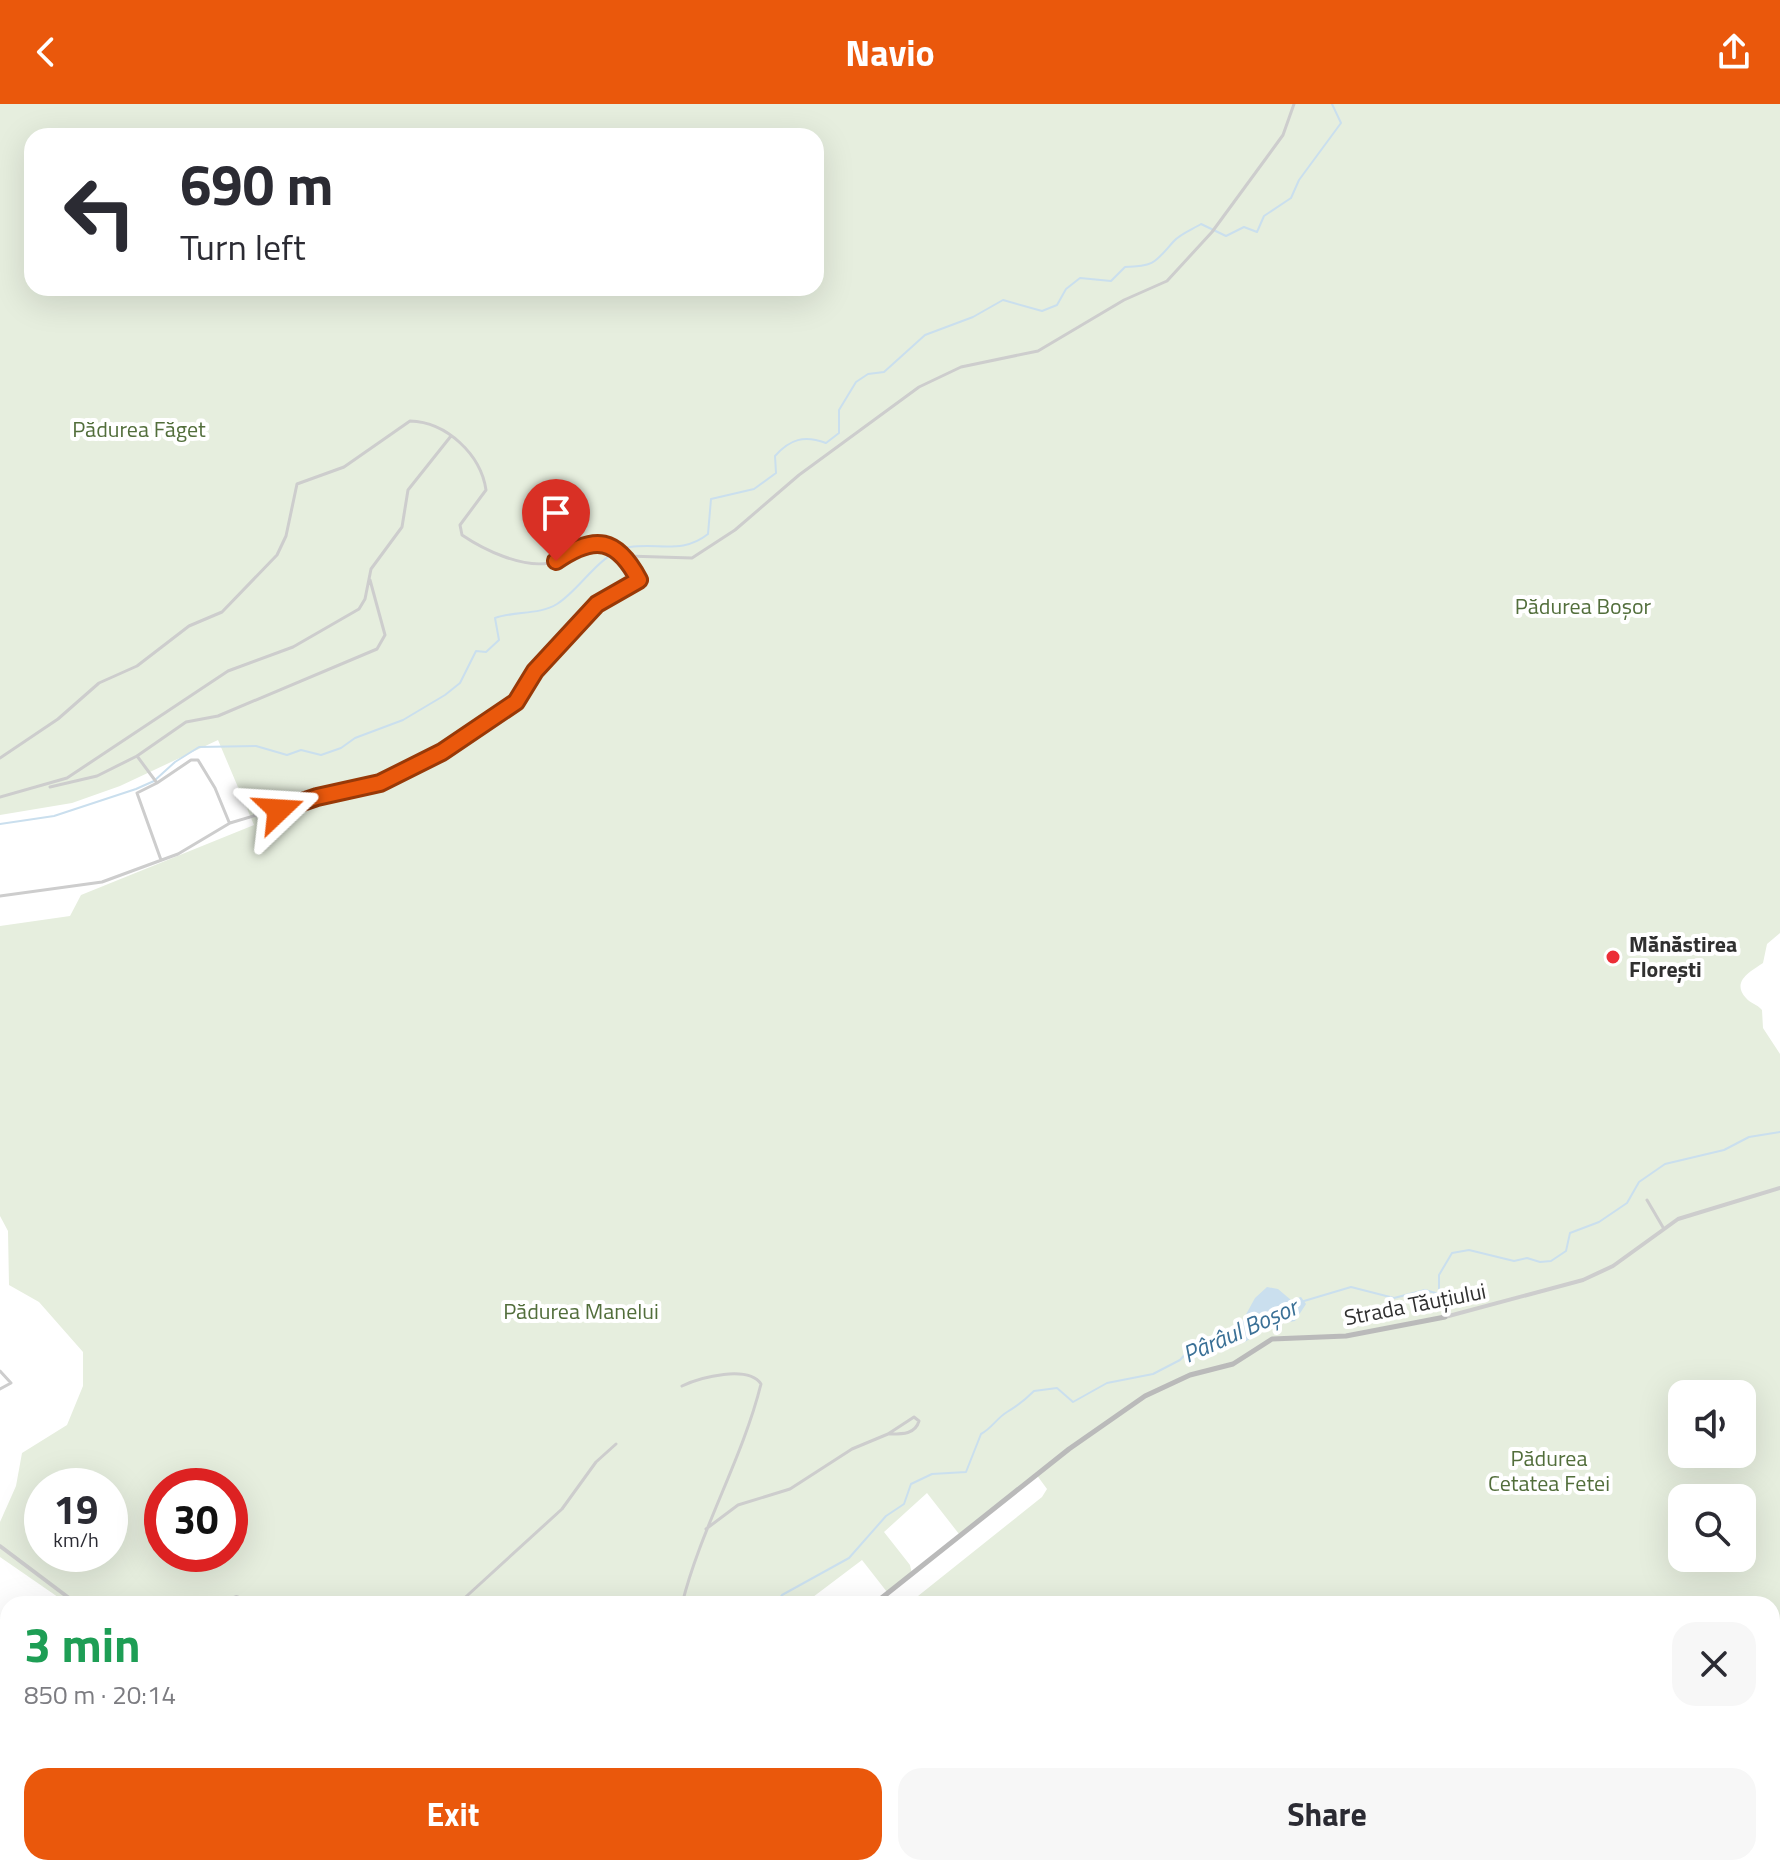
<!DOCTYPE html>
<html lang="en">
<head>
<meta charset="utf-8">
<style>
	:root { --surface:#fff; --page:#f7f7f7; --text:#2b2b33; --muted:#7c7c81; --accent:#ea580c }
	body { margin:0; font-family:"Titillium Web",sans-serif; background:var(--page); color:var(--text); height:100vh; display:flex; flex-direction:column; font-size:30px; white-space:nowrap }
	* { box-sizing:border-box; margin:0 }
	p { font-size:26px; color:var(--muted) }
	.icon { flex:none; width:44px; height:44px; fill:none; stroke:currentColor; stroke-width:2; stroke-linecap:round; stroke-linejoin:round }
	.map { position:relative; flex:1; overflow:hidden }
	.drawer { position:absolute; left:0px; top:1492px; width:1780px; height:280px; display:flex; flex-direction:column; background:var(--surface); border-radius:24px 24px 0 0; box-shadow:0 8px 32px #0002 }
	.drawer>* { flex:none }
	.guide { position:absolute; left:24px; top:24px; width:800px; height:168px; border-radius:24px; box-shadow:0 8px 32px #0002; background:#fff; color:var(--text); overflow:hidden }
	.fabs { position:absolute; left:1668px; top:1276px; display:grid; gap:16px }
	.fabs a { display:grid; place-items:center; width:88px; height:88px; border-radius:16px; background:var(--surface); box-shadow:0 8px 32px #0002; font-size:40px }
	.speed { position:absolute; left:24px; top:1364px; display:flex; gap:16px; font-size:40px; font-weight:700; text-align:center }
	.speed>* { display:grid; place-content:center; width:104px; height:104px; border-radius:50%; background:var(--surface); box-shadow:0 8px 32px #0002; line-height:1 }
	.speed small { font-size:20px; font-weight:400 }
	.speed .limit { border:12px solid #d22; background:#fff; color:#111 }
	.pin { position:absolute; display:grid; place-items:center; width:68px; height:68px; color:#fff; margin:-82px -34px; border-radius:50% 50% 50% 0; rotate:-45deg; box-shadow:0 0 8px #0007 }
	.pin .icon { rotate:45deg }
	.me { position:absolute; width:88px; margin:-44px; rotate:70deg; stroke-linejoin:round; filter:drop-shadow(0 0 6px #0008) }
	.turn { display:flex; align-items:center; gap:28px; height:168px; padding:0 24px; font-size:36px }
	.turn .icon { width:104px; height:104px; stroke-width:2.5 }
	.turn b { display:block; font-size:56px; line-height:68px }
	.round { display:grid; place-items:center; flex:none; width:84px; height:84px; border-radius:24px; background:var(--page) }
	.head { display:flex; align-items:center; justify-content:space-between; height:136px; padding:0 24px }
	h1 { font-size:48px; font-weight:700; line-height:60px; color:#1e9e55 }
	.cta { display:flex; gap:16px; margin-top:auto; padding:16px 24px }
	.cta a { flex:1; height:92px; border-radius:24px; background:var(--accent); color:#fff; font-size:32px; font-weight:700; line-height:92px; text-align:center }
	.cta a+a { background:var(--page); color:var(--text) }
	header { display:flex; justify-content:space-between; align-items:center; height:104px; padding:0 24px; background:var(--accent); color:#fff; font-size:36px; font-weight:700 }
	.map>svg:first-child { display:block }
	.green { fill:#e6eede; fill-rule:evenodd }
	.water { fill:#cadfee }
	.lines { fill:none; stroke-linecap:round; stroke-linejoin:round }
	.stream { stroke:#cadfee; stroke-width:2 }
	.minor { stroke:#cdcdcd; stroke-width:3 }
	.tertiary { stroke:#cdcdcd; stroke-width:4 }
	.secondary { stroke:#bababa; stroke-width:5 }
	.route-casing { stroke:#983908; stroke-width:20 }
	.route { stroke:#ea580c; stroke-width:14 }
	.poi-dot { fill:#ec2e37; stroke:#fff; stroke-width:3 }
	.labels { text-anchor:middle; stroke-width:8; stroke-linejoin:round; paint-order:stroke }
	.park-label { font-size:22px; fill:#526e3b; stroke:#fff }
	.poi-label { font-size:22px; font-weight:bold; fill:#303030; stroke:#fff; text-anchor:start }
	.street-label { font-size:22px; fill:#303030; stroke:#fff }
	.water-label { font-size:24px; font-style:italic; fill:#3a7096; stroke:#fff }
</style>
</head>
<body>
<header><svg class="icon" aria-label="back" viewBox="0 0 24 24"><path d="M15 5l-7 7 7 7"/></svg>Navio<svg class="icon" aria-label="share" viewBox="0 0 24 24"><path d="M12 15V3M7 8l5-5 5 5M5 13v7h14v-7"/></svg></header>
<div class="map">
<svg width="1780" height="1772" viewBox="0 0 1780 1772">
	<rect width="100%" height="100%" fill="#fff"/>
	<path class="green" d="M0,0H1780V829L1767,840L1763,859C1753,866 1730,877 1746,894C1750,899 1757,900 1762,906L1763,924L1780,950V1772H873L860,1764H1772V1500H908L1042,1393L1047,1385L1036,1370L959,1430L927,1389L884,1428L910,1461L912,1470L887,1488L862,1456L813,1493L804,1492L796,1500H68L0,1453V1418L16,1382L22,1349L67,1321L83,1282V1248L39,1198L9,1181L8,1127L0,1112V822L70,812L81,791L254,721L218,636L120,682L72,699L0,711ZM32,32H816V184H32ZM1682,1290H1742V1350H1682ZM42,1382H110V1450H42ZM162,1382H230V1450H162ZM1682,1394H1742V1454H1682Z"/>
	<path class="water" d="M1267,1183L1278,1185L1291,1196L1301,1193L1306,1200L1295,1217L1273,1221L1243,1239L1233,1234L1255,1194Z"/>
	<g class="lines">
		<path class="stream" d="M0,720L54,712L136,685L154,677L175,658L199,643L256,642L287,651L301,646L321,651L341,644L355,634L403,616L445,591L460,579L476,547L486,548L499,536L495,514C514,507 540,511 557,500C581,485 600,448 630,443C660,439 683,450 708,430L711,395L754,385L776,369L775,352C790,335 804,331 826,339L839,329V306L856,278L868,270L884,268L925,231L973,213L1003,196L1042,207L1057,201L1066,185L1080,174L1111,177L1125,163C1156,162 1155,158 1174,137C1180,130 1193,125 1201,120L1226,132L1244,123L1257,128L1264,112L1291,94L1299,76L1341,19L1332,0
			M1304,1197L1351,1183L1394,1194L1425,1186L1439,1190V1171L1452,1149L1469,1146L1514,1157L1527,1154L1540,1158L1551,1157L1566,1147L1570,1129L1599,1118L1627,1099L1639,1078L1665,1060L1724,1046L1749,1033L1780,1028
			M775,1500L782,1491L849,1454L886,1412L904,1400L911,1380L932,1370L966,1368L981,1330C992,1324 997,1314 1007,1308C1019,1301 1024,1297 1034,1287L1057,1284L1073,1298L1107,1279L1153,1270L1180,1256L1189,1246L1216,1241
			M640,1764L641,1772"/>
		<path class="minor" d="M627,452L692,454L735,426L799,371L919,283L961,263L1038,247L1124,196L1167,177L1212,128L1267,53L1283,31L1294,0
			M137,652L157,679L191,656H198L215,684L229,718
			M0,654L58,615L99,579L137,562L189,522L222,508L277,451L286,432L297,380L344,363L410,317C447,318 481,351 486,386L460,421L462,431C484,446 522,464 549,459C560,457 567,448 576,444C607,429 626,451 639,476L597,500L535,567L516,598L421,660L367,683L317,693L230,719L178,750L102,778L0,792
			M157,679L137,689L161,756
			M50,683L97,672L137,652L186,618L218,612L377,545L385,531L370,476
			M0,693L67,674L228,567L293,543L359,505L365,495L371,465L402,423L408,386L451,332
			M1647,1096L1664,1125
			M0,1267L11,1279L0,1285
			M706,1425L738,1401L790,1385L852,1345L888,1330L914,1313L919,1317C915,1331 901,1330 888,1330
			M458,1500L562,1405L596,1358L616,1340
			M682,1500C701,1424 742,1356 761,1280C748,1261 701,1273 682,1282
			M1772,1605L1780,1608
			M570,1772L575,1764
			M615,1772L620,1764"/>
		<path class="tertiary" d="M1445,1213L1583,1176L1613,1162L1678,1115L1780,1084
			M0,1442L77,1500
			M219,1500L236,1493L256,1500"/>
		<path class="secondary" d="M874,1500L1069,1345L1145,1292L1190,1271L1233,1260L1272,1235L1346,1232L1445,1213
			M661,1764L664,1772"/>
	</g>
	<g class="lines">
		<g class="route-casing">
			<path id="route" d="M279,706L317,693L380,679L442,648L516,598L535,567L597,500L639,476C617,434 595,430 556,457"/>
		</g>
		<use href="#route" class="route"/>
	</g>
	<circle class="poi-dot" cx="1613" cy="853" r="8"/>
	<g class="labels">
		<g class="park-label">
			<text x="139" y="333">Pădurea Făget</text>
			<text x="1583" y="510">Pădurea Boșor</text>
			<text x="581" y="1215">Pădurea Manelui</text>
			<text x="1549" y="1362">Pădurea<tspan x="1549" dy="25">Cetatea Fetei</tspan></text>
		</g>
		<g class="poi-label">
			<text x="1629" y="848">Mănăstirea<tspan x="1629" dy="25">Florești</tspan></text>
		</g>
		<g class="street-label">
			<text transform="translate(1415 1200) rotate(-11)" y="8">Strada Tăuțiului</text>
		</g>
		<g class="water-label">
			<text transform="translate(1240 1227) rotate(-24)" y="8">Pârâul Boșor</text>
		</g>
	</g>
</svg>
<div class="fabs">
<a><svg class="icon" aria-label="sound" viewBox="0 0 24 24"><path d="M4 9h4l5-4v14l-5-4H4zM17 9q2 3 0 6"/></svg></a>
<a><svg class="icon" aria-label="search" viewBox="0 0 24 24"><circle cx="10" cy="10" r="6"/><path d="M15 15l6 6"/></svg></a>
</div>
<div class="speed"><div>19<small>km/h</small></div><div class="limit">30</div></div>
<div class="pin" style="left:556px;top:457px;background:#d93025"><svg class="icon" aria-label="arrive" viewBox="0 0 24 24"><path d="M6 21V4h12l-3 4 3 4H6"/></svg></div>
<svg class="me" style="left:279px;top:706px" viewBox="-20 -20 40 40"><path d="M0-17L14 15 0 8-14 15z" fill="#ea580c" stroke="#fff" stroke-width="4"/></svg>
<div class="guide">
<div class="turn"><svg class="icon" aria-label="left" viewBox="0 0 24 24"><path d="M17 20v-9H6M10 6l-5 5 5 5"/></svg><div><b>690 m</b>Turn left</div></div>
</div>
<section class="drawer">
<div class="head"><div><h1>3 min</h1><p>850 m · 20:14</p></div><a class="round"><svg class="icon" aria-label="close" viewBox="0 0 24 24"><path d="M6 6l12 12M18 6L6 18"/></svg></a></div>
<div class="cta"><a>Exit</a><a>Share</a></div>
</section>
</div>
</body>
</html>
